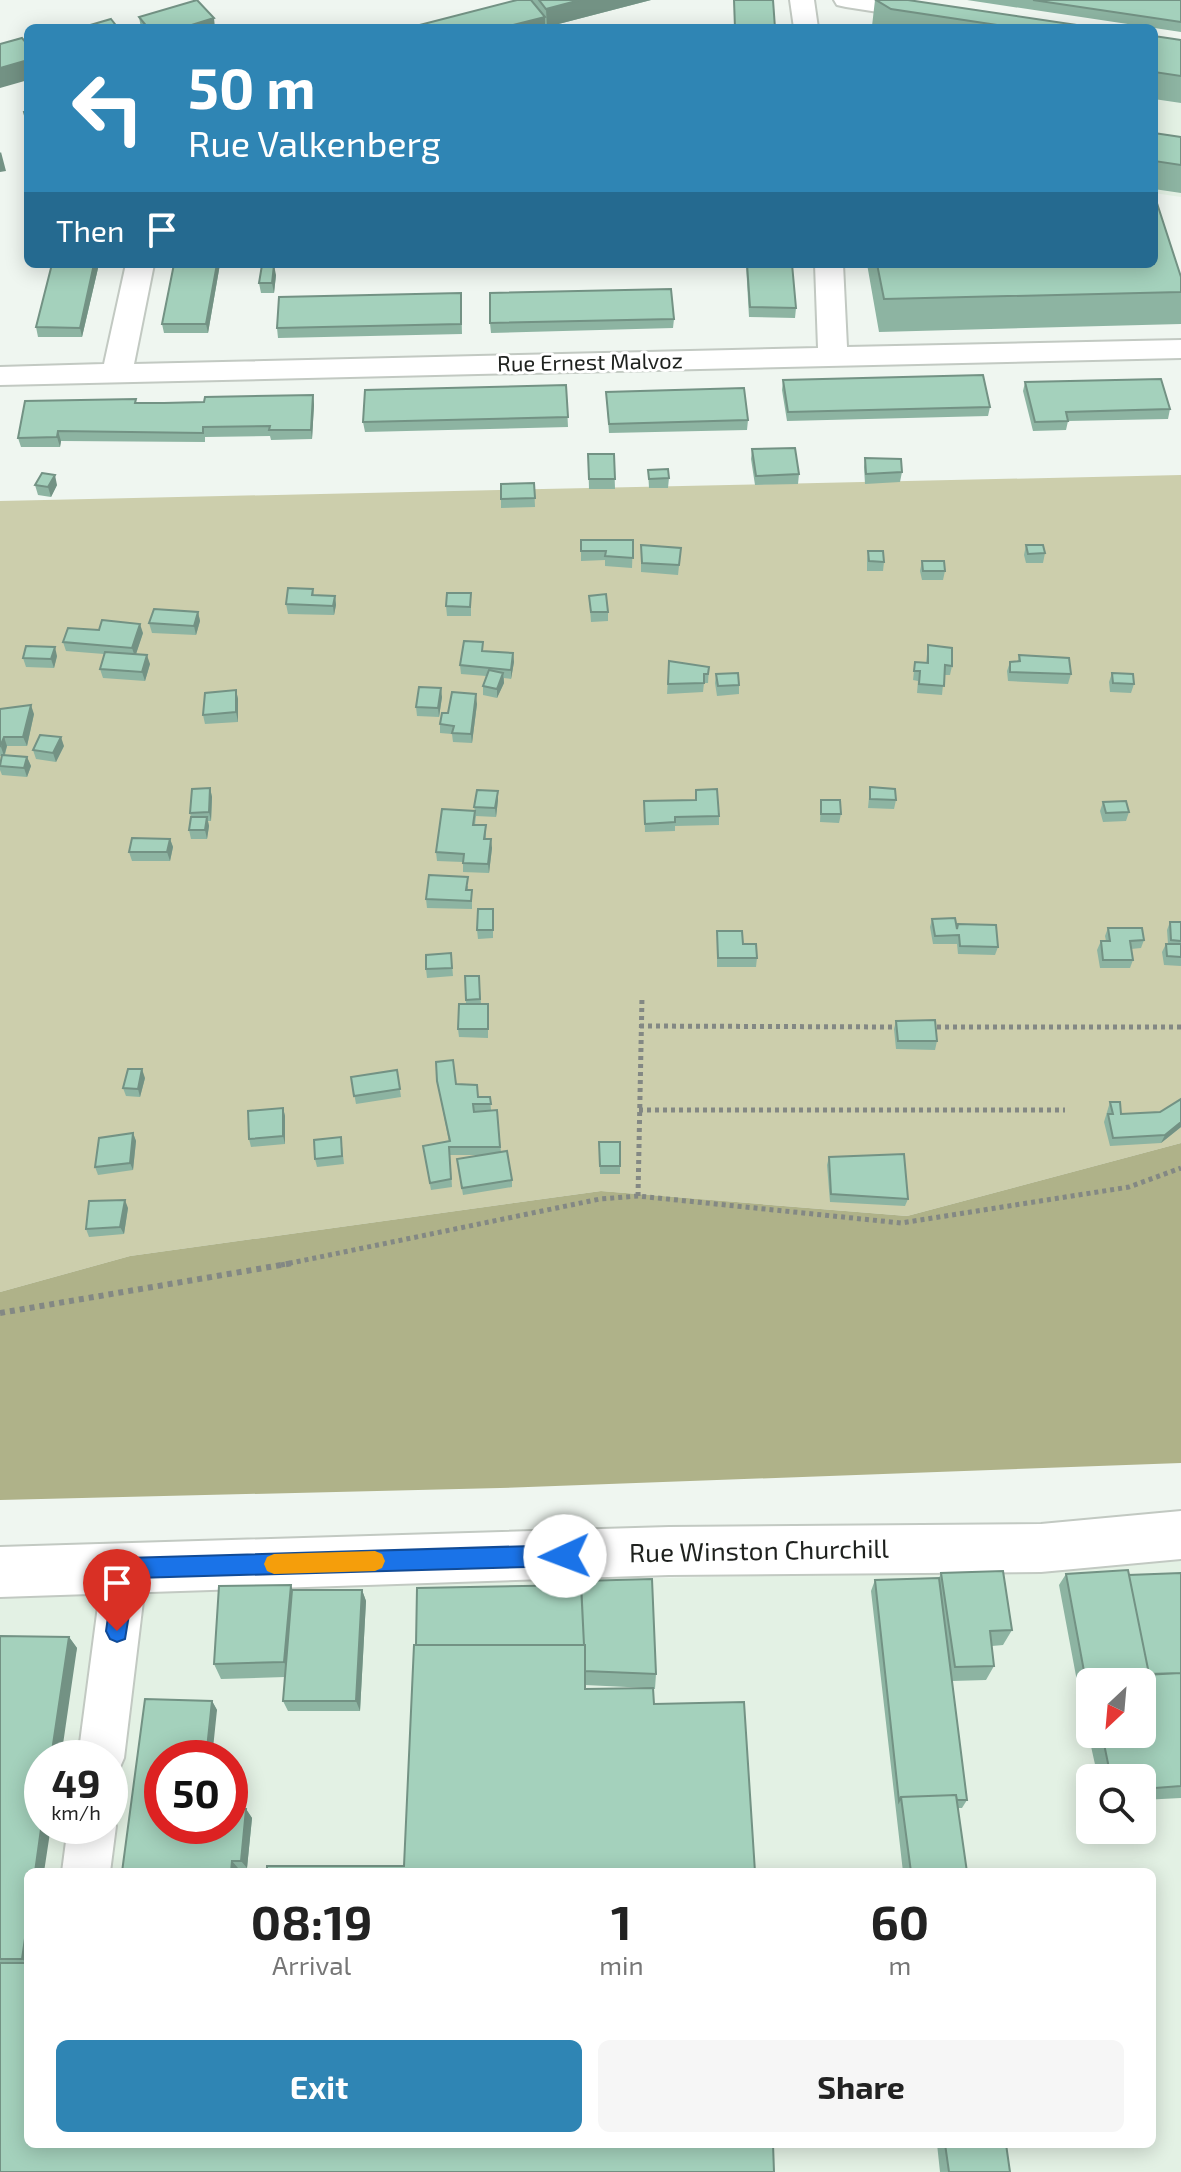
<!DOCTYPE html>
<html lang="en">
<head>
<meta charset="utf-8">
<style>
	:root { --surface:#fff; --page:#f6f6f6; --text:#222; --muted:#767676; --accent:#2f85b4 }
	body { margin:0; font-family:"Exo 2",sans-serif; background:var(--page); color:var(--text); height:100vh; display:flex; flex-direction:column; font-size:30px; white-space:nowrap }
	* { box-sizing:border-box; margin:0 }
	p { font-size:26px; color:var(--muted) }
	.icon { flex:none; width:44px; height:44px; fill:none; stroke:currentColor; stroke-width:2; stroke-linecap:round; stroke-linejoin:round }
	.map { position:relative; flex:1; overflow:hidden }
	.side { position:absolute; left:24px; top:1868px; width:1132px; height:280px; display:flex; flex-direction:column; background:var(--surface); border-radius:12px; box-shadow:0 4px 20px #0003 }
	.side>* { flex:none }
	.top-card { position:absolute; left:24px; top:24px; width:1134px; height:244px; border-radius:12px; box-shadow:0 4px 20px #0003; background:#2f85b4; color:#fff; overflow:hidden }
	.needle { width:52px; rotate:206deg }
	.buttons { position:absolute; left:1076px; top:1668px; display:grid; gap:16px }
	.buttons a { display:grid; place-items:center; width:80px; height:80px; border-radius:12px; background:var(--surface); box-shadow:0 4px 20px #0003; font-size:40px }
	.speed { position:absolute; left:24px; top:1740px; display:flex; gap:16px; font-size:40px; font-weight:700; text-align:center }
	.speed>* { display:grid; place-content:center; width:104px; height:104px; border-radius:50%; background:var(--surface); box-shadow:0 4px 20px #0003; line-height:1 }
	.speed small { font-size:20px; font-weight:400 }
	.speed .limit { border:12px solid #d22; background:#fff; color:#111 }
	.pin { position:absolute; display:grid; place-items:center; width:68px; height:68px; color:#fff; margin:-82px -34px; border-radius:50% 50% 50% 0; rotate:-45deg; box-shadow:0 0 8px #0007 }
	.pin .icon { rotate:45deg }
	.me { position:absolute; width:88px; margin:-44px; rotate:268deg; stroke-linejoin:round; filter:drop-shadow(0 0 6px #0008) }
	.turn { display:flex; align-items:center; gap:28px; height:168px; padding:0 32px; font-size:36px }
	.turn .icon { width:104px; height:104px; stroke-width:2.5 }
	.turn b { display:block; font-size:56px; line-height:68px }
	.then { display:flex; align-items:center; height:76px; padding:0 32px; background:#0003; gap:16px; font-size:30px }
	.eta { display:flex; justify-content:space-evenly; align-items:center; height:136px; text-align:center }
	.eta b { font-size:48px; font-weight:700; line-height:56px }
	.action { display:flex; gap:16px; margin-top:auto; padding:16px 32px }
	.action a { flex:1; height:92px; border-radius:12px; background:var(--accent); color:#fff; font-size:32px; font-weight:700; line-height:92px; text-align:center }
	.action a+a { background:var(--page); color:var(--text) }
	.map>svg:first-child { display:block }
	.built { fill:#e3f1e4; fill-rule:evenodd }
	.green { fill:#ccceac }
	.forest { fill:#afb289 }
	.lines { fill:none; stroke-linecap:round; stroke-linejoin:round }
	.street-casing { stroke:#c2c9c2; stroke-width:4 }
	.secondary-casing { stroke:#c2c9c2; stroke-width:4 }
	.path-far1 { stroke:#838884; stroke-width:5; stroke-dasharray:4 4; stroke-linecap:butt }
	.path { stroke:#838884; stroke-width:6; stroke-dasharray:5 5; stroke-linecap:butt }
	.street { fill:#fff; fill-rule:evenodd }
	.secondary { fill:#fff; fill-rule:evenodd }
	.wall { fill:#8db4a2; fill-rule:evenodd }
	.shaded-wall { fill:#739284 }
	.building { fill:#a4d1bc; stroke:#739284; stroke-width:2 }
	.route { fill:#1a73e8; stroke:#114b97; stroke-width:2 }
	.slow { fill:#f59e0b }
	.labels { text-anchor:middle; stroke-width:6; stroke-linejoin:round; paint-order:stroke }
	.far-street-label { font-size:22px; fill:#1e211e; stroke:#fff }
	.street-label { font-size:26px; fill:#1e211e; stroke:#fff }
</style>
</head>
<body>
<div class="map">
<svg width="1181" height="2172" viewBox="0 0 1181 2172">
	<rect width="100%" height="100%" fill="#eff6f0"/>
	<path class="built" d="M1154,60L1181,64V197L1154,193Z
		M1181,1561V2172H0V1592L847,1574ZM1090,1682H1142V1734H1090ZM42,1758H110V1826H42ZM162,1758H230V1826H162ZM1090,1778H1142V1830H1090ZM28,1872H1152V2144H28Z"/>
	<path class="green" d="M1181,475V1143L907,1216L601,1191L130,1256L0,1292V501Z"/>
	<path class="forest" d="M1181,1143V1463L500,1488L0,1500V1292L130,1256L601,1191L907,1216Z"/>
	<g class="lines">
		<g class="street-casing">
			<path id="street" d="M790,0H814L818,28H794Z
				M834,0H895L1030,21L1039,23L1042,28H981L846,7L837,5Z
				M126,264H154L134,364L818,348L815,264H843L847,347L1181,340V358L0,385V367L104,364Z
				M125,1547L141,1553L147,1568L124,1758L117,1774L110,1777V1758H78L103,1568L109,1553Z
				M110,1813L116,1826L110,1872H62L68,1826H110Z"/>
		</g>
		<g class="secondary-casing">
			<path id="secondary" d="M1181,1511V1559L1041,1572L669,1575L0,1597V1547L669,1527L1041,1524Z"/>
		</g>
		<path class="path-far1" d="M640,1026L899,1027
			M929,1027H1181
			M639,1110H1065
			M638,1196L642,997
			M281,1265L600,1199L638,1196L901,1223L1129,1187L1181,1168"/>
		<path class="path" d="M0,1313L293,1263"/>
		<use href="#street" class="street"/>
		<use href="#secondary" class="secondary"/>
	</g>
	<path class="wall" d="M517,0H651L547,27L545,25V28H408Z
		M875,0H908L1097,28H875L872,26Z
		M967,0H1181V32Z
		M139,17L215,28H141Z
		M1154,36L1181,40V103L1154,99Z
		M1154,133L1181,137V193L1154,189Z
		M52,264H99L82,337H38L36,327Z
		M220,264L208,333H164L162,324Z
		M746,264H792L796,308L795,318L749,317Z
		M867,264H1154L1181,277V324L879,332Z
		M276,275L274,293H261L259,283Z
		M461,293L462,334L278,338L277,328Z
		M674,319L673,328L491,333L490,323Z
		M783,380L990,407L988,416L787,421L782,390Z
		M1025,382L1170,409L1168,419L1068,421L1066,430L1033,431L1023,391Z
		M566,385L568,427L365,432L363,422Z
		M606,392L748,420L747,430L609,433Z
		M313,395L314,405L312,439L271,440L270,436L205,437V442L61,441L60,447H21L18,438L137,403L204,402Z
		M752,449L799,474L798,484L755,485L751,459Z
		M588,454H614L615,489H589Z
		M865,458L902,472L900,482L865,484L864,467Z
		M648,470L669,478L668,488H649Z
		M534,483L535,507L501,508V484Z
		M35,485H57L51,497L38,495Z
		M581,540H633L632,568L605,566V560L581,561Z
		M641,545L681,548L678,575L641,572Z
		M1026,545L1045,553L1043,563H1026L1024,555Z
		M868,551L884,562L883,571H867V560Z
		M922,561L945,571L943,580H922L920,571Z
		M313,589L314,595L335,596L336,605L334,615L288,614L286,604Z
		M471,593V616H447L446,606Z
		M589,596L608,612V621L591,622Z
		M198,612L200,621L196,635L152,633L149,623Z
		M143,633L136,654L150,664L145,681L103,678L100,669L104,654L66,651L63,642Z
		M928,645L952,666L950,675H944L942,695L917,693L918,681L913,680L915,662L926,663Z
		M484,651L513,653L514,662L511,679L504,678V683L497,698L483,695V686L486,676L461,674L460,665Z
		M1019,655L1071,674L1068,684L1008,681L1007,671L1010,662L1018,661Z
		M57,656L54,668L26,667L23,658Z
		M669,661L709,667L708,683H704L703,692L667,694Z
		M1112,673L1134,684L1131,693L1110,692L1109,682Z
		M716,674L739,685V694L717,696L715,683Z
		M236,690L238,699V722L205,724L203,715Z
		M442,697L439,717L417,716L416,707Z
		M477,704L472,743L453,742L452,734L440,733V724L448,713Z
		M0,709L34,714L27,746H7L5,755L27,757L31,766L27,777L2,775L0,770V762L2,756H0Z
		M64,746L56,762L36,759L33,750Z
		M870,787L896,800L894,809L868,808Z
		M210,788L212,797L211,821H208L209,826L207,839H191L189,830L191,817L190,813Z
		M696,790L719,816V825L675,826V831L645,832L644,801L695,800Z
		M498,800L496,817L476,816L475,825H486V839L492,848L489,873L463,872V862L437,861L436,852L475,811L474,807Z
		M821,800L841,814L839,823L820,822Z
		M1103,802L1129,812L1126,821L1103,822L1100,811Z
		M170,839L173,847L170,861H132L129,852Z
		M468,886V890H472V909L427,908L426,899Z
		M493,909V938L478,939L477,930Z
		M932,919L957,928L998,947L995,955L958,954L957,944H933L930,927Z
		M1170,922H1181V966L1164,965L1162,952L1166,944H1168L1167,930Z
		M1108,928L1144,940L1141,948L1131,949L1133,960L1130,968H1100L1097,950L1101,941H1106L1105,936Z
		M717,931L743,944L757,958L756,967H717Z
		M451,953L453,976L427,978L426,969Z
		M465,976H479L481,1004H488V1038L459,1037L458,1029L466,1004Z
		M896,1021L937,1041L935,1050L896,1049L894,1029Z
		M397,1070L401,1097L356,1104L351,1077Z
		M145,1078L140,1097L126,1096L123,1088Z
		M437,1081L456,1084L478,1097H490L491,1110H497L501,1152L512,1180V1187L463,1195L457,1159L484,1155H450L452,1187L431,1190L423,1146L449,1142Z
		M1110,1102L1121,1114L1181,1127L1161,1143L1110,1146L1104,1122Z
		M283,1108L285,1116V1144L251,1147L249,1139Z
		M133,1133L136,1141L133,1170L98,1175L95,1167Z
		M341,1137L344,1164L317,1167L315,1159Z
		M599,1142H620V1174H600Z
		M829,1157L908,1199L905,1206L830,1202L827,1165Z
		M128,1208L124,1234L89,1237L86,1229Z
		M941,1573L1012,1630L1003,1645L992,1646L994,1666L986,1680L952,1681L967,1800L962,1808H958L967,1872H903L871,1591L875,1580L939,1578Z
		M1181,1573V1798L1142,1800V1778H1098L1079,1692L1059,1585L1066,1574L1129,1575ZM1090,1682L1142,1734H1090Z
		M292,1590H362L366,1601L360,1711H288L283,1701L285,1677L221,1679L214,1664Z
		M0,1636L69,1637L77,1648L28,1872V2144L0,2172Z
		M414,1645L656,1674L655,1689H653L654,1704L404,1866ZM585,1685L648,1688L585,1689Z
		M212,1701L217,1710L162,1826L246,1809L252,1818L247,1868H238L237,1872H122Z
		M937,2144H1006L1010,2172H940Z"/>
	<path class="shaded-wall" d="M580,0H651L547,27L546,9Z
		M545,17V28H501Z
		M214,18L215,28H182Z
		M28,60V80L0,88V68Z
		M1,152L6,171L0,172V153Z
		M94,264H99L82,337L80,328Z
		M217,264H220L208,333L206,324Z
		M274,265L276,275L274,293L272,283Z
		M313,395L314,405L312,439L311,430Z
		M58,431L61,441L60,447L57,437Z
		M55,475L57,485L51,497L48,487Z
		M335,596L336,605L334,615L333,606Z
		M198,612L200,621L196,635L194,626Z
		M140,624L143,633L135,657L132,648Z
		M55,647L57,656L54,668L51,659Z
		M513,653L514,662L511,679V670Z
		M147,655L150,664L145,681L142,672Z
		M503,673L504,683L497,698V689Z
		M441,688L442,697L439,717L438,708Z
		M236,690L238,699V722L236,712Z
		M476,694L477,704L472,743L471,734Z
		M31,705L34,714L27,746L23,737Z
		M4,737L7,746L4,756L1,747Z
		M61,737L64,746L56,762L53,753Z
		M27,757L31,766L27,777L24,768Z
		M210,788L212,797L211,821L209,812Z
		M498,791V800L496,817L495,808Z
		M207,817L209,826L207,839L205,830Z
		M170,839L173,847L170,861L167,852Z
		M491,839L492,848L489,873L488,864Z
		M142,1069L145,1078L140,1097L138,1089Z
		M283,1108L285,1116V1144L283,1136Z
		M1181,1122V1127L1161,1143L1165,1135Z
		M133,1133L136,1141L133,1170L130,1163Z
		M125,1200L128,1208L124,1234L120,1227Z
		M291,1585L296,1601L290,1676L284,1662Z
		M362,1590L366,1601L360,1711L356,1701Z
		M69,1637L77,1648L61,1758H51Z
		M212,1701L217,1710L212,1758H206Z
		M246,1809L252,1818L247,1868L241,1861Z
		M42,1826H51L44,1872H35Z
		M232,1861L238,1868L237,1872H231Z
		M28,1918V1964L22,1959Z"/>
	<path class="building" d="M197,0L214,18L182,28H148L139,17Z
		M517,0H531L545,17L501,28H408Z
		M539,0H580L546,9Z
		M734,0H773L775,28H735Z
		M876,0H908L1097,28H1017L891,9Z
		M1033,0H1181V22Z
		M111,19L118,28H79H80Z
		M397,25L400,28H384Z
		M1154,36L1181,40V76L1154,72Z
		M22,38L28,45V60L0,68V44Z
		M28,111V126L24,112Z
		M1154,133L1181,137V165L1154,161Z
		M1154,194L1181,277V292L884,299L877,264H1154Z
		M52,264H94L80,328L36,327Z
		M174,264H217L206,324H162Z
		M747,264H792L796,308L750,307Z
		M262,265H274L272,283H259Z
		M671,289L674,319L490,323V293Z
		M461,293V324L277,328L279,297Z
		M983,375L990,407L788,412L783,380Z
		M1161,379L1170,409L1066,412L1068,421L1035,422L1025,382Z
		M566,385L568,417L363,422L365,390Z
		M744,388L748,420L609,424L606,392Z
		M313,395L311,430H269L270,426L203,427V433L58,431L57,437L18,438L25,401L136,399L135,403H164L204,402L205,397Z
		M795,448L799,474L756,476L752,449Z
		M588,454H614L615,479H589Z
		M865,458L901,459L902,472L866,474Z
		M668,469L669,478L649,479L648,470Z
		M42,473L55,475L48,487L35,485Z
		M534,483L535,498L501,499V484Z
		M581,540H633V558L605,556L606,551H581Z
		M641,545L681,548L679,565L642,563Z
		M1026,545H1043L1045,553L1028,554Z
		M868,551H883L884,562L869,561Z
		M922,561H944L945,571H923Z
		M288,588L313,589L312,595L335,596L333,606L286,604Z
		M447,593H471L470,607L446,606Z
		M606,594L608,612H591L589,596Z
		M154,609L198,612L194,626L149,623Z
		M102,620L140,624L132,648L63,642L68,628L99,630Z
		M464,641L483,642L482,651L513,653L511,670L460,665Z
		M928,645L952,648V666L945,665L944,686L919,684L920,671H914L915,662L928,663Z
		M26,646L55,647L51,659L23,658Z
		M105,652L147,655L142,672L100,669Z
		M1019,655L1069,658L1071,674L1010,672V662L1020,661Z
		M669,661L709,667L708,674H704V683L668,684Z
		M489,670L503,673L497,689L483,686Z
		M738,673L739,685L718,686L716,674Z
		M1112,673L1133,674L1134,684L1113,683Z
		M419,687L441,688L438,708L416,707Z
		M236,690V712L203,715L205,693Z
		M452,692L476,694L471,734L452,733L454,726L440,724L442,713H448Z
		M31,705L23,737H4L0,747V709Z
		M40,735L61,737L53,753L33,750Z
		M2,755L27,757L24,768L0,766Z
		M870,787L895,789L896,800L870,799Z
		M210,788L209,812L190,813L192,789Z
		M717,789L719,816L675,817V822L645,824L644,801L696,800V790Z
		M477,790L498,791L495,808L474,807Z
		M821,800H840L841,814H821Z
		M1126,801L1129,812L1106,813L1103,802Z
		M442,809L475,811L473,825H486L484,839H491L488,864L463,863L464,854L436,852Z
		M191,817H207L205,830H189Z
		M132,838L170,839L167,852H129Z
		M429,875L468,877L466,890H472L471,901L426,899Z
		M478,909H493V930H477Z
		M955,918L957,929L958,924L996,925L998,947L960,946L959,935L935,936L932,919Z
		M1170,922H1181V941L1171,940Z
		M1108,928H1142L1144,940L1130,941L1133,960H1103L1101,941H1110Z
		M717,931H742L743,944H756L757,958H718Z
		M1166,944H1181V957L1167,956Z
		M451,953L452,968L426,969V955Z
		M465,976H479L480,999L466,1000Z
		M459,1004H488V1029H458Z
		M935,1020L937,1041H898L896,1021Z
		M453,1060L456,1084L477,1085L478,1097H490L491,1104H473L474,1112L497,1110L500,1147H449L451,1179L430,1183L423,1146L450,1141L437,1081L436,1062Z
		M128,1069H142L138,1089L123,1088Z
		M397,1070L400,1089L354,1096L351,1077Z
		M1181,1099V1122L1165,1135L1113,1138L1108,1114H1113L1110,1102H1120L1121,1114L1160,1112Z
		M283,1108V1136L249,1139L248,1111Z
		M133,1133L130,1163L95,1167L99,1138Z
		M341,1137L342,1156L315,1159L314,1140Z
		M599,1142H620V1166H600Z
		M507,1151L512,1180L462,1188L457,1159Z
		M904,1154L908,1199L831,1194L829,1157Z
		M125,1200L120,1227L86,1229L89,1201Z
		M1128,1570L1149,1674L1089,1678L1086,1682L1066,1574Z
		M1003,1571L1012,1630L990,1631L994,1666L955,1667L941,1573Z
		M1181,1573V1673L1149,1674L1129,1575Z
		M939,1578L967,1800H957L956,1795L901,1797L899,1801L875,1580Z
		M652,1579L656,1674L585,1671V1645H584L581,1581Z
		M291,1585L284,1662L214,1664L219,1586Z
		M581,1585L584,1645H416L417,1588Z
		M292,1590H362L356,1701H283Z
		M0,1636L69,1637L51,1758H42V1822L35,1872H28V1918L22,1959H0Z
		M414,1645H585V1689L653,1688L654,1704L744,1702L755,1872H267V1866H404Z
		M1181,1673V1786L1142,1789V1778H1111L1102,1734H1142V1682L1090,1683L1089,1678Z
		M145,1699L212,1701L206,1758H162V1826H230V1809H246L241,1861H232L231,1872H122Z
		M956,1795L967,1872H911L901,1797Z
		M0,1963H28V2144H773L774,2172H0Z
		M945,2144H1006L1010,2172H949Z"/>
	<path class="route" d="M565,1545L572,1548L575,1556L572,1563L565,1566L135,1578L125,1639L117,1642L110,1639L106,1631L115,1568L118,1561L125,1558Z"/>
	<path class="slow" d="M375,1551L382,1554L385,1561L382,1568L375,1571L274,1574L267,1571L264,1564L267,1557L274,1554Z"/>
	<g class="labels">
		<g class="far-street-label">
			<text transform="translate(590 362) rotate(-1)" y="8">Rue Ernest Malvoz</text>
		</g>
		<g class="street-label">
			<text transform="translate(759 1551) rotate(-1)" y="9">Rue Winston Churchill</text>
		</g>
	</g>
</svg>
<div class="buttons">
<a><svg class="needle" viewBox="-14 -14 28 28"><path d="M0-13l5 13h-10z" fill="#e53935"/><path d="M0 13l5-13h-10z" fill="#767676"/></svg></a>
<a><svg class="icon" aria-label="search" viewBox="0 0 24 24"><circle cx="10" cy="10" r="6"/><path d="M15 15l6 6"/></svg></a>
</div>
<div class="speed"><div>49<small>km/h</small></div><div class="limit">50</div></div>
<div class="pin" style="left:117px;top:1631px;background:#d93025"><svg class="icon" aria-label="arrive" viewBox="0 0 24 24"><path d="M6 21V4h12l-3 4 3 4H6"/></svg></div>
<svg class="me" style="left:565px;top:1556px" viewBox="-20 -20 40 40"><circle r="19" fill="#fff"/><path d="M0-13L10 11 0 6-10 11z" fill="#1a73e8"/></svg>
<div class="top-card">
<div class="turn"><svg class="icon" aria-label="left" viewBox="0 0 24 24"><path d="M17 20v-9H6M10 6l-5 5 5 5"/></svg><div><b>50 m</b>Rue Valkenberg</div></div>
<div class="then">Then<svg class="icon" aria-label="arrive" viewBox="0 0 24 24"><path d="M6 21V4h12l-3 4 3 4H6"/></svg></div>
</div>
<section class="side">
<div class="eta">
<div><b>08:19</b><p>Arrival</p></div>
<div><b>1</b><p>min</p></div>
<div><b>60</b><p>m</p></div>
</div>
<div class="action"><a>Exit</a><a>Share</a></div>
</section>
</div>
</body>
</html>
